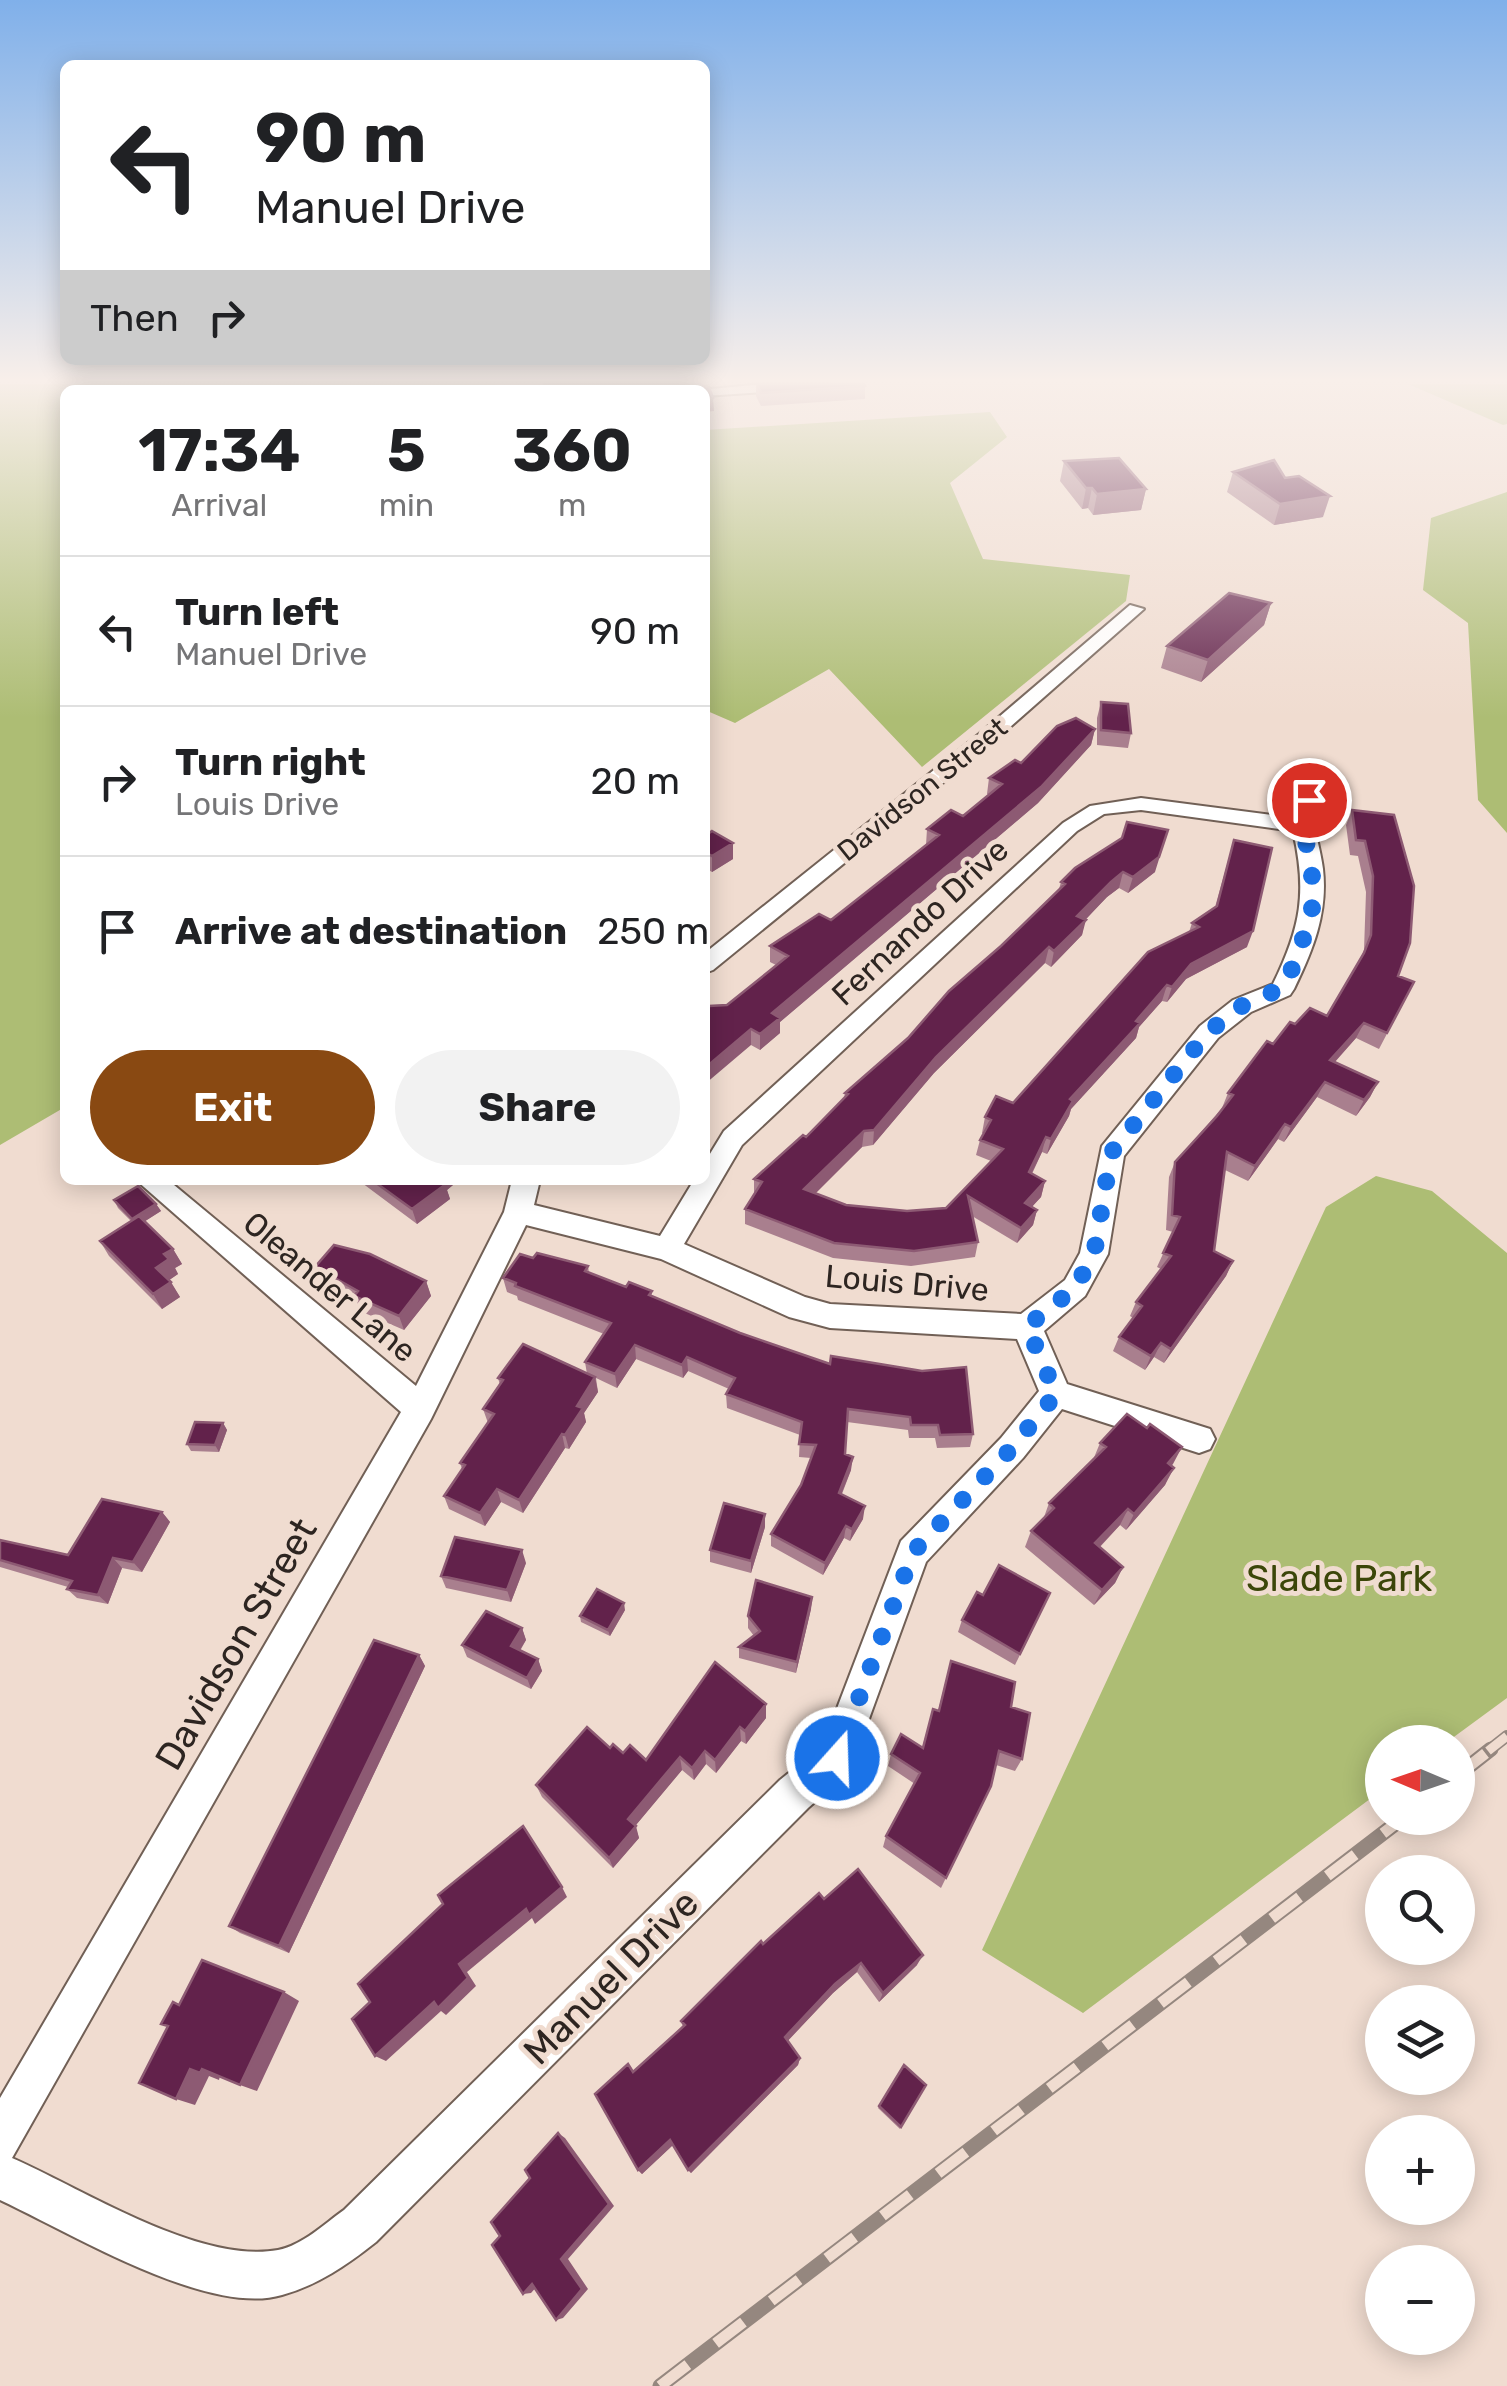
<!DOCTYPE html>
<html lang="en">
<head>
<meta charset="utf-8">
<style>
	:root { --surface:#fff; --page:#f2f2f2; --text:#202124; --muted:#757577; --line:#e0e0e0; --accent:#894912 }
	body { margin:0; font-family:Rubik,sans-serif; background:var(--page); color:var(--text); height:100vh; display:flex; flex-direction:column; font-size:38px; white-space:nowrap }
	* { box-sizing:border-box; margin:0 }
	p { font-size:32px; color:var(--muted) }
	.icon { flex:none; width:55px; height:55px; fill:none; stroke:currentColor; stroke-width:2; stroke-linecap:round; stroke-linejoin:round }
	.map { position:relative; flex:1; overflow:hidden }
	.panel { position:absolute; left:60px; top:385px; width:650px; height:800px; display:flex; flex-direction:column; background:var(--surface); border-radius:15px; box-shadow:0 5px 25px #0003 }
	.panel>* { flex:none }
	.top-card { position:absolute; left:60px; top:60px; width:650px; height:305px; border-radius:15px; box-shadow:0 5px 25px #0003; background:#fff; color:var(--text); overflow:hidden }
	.needle { width:65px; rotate:272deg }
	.fabs { position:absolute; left:1365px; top:1725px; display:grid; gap:20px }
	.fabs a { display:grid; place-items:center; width:110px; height:110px; border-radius:50%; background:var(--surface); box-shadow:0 5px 25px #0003; font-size:50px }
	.pin { position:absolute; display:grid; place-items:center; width:85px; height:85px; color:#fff; margin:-42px; border:5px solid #fff; border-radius:50%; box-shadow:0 2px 10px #0007 }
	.me { position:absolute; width:110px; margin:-55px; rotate:20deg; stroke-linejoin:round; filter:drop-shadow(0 0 8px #0008) }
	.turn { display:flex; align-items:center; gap:35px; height:210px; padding:0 30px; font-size:45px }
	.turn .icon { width:130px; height:130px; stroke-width:2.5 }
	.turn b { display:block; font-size:70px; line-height:85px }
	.then { display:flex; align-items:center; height:95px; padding:0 30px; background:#0003; gap:20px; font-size:38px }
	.eta { display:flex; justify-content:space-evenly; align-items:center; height:170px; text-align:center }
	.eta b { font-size:60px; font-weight:700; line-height:70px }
	.primary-button { display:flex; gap:20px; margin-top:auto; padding:20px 30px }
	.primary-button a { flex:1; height:115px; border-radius:60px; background:var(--accent); color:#fff; font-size:40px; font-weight:700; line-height:115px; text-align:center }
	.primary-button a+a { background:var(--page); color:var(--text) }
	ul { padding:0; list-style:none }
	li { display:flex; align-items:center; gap:30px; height:150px; padding:0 30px; border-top:2px solid var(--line) }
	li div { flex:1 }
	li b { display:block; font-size:38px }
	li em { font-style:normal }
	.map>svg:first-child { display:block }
	.green { fill:#adbd74 }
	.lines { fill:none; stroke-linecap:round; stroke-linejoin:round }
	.minor-casing { stroke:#716056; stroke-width:4 }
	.minor { fill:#fff; fill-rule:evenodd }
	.rail-far1-casing { stroke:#95877f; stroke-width:12 }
	.rail-casing { stroke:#95877f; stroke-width:15 }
	.rail-far1 { stroke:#f0dcd0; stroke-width:9; stroke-dasharray:28; stroke-linecap:butt }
	.rail { stroke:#f0dcd0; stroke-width:11; stroke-dasharray:35; stroke-linecap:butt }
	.wall { fill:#a97f8e }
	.shaded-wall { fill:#8d5a73 }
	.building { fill:#62224b; stroke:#8d5a73; stroke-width:2.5 }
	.route { stroke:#1a73e8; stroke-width:18; stroke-dasharray:0 32.4 }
	.labels { text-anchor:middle; stroke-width:10; stroke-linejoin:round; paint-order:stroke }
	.far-street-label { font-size:28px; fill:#2d2521; stroke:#f0dcd0 }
	.street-label { font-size:32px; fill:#2d2521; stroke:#f0dcd0 }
	.near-park-label { font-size:38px; fill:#3b4609; stroke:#f0dcd0 }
	.near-street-label { font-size:38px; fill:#2d2521; stroke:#f0dcd0 }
</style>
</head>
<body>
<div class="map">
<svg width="1507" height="2386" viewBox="0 0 1507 2386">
	<rect width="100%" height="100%" fill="#f0dcd0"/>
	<path class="green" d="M0,384H495L493,390H65V1107L0,1145Z
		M1408,384H1507V424L1503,425Z
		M990,412L1007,437L950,483L983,559L1130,575L1126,601L922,767L829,669L735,723L705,710V430Z
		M1507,492V833L1478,800L1468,623L1423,590L1431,518Z
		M1376,1176L1432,1191L1507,1253V1698L1447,1742H1382V1790L1083,2013L982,1950L1326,1207Z"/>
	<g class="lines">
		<g class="minor-casing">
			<path id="minor" d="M763,384H829L823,388L705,396V390H700Z
				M1130,605L1144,609L993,742L713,970L705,973V953L979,734Z
				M1309,794L1319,800C1311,831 1319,839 1323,869C1328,913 1313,950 1294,989L1290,995L1251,1012L1218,1038L1124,1156L1108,1254L1085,1296L1044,1331L1067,1384L1210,1429L1215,1439L1210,1449L1199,1453L1062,1409L1023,1458L926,1562L850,1771L808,1808L376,2242C347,2265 318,2285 282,2295C208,2317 69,2232 0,2200V2098L401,1412L136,1180H168L416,1386L504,1212L512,1180H540L534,1205L660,1236L694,1180H705V1162L724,1131L1063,823L1090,806L1141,798L1294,818L1299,800ZM1141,810L1293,831C1307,892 1301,927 1273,984L1233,1000L1200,1026L1102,1146L1080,1253L1065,1280L1021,1314L830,1304L805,1297L684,1244L742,1145L1077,831L1104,814ZM526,1225L661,1259L789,1317L830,1328L1017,1339L1039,1391L1001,1438L901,1541L823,1745L780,1780L344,2210C324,2224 303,2245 278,2250C199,2264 85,2190 12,2158L431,1419Z"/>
		</g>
		<use href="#minor" class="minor"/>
		<g class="rail-far1-casing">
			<path id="rail-far1" d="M1488,1751L1507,1736"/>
		</g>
		<g class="rail-casing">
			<path id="rail" d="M1458,1775L1491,1749
				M660,2386L1403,1818"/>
		</g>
		<use href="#rail-far1" class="rail-far1"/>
		<use href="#rail" class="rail"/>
	</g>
	<path class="wall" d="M756,384L865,386V399L761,406L756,396Z
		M1064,461L1146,489L1141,510L1093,515L1088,508L1082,509L1060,481Z
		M1233,472L1285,478L1323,517L1274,525L1227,492Z
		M1271,603L1264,625L1201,682L1161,668L1167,646Z
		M1101,702L1131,733L1128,748L1097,745V718Z
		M1095,729L1091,745L1038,803L780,1022V1033L760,1050L751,1045L727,1005L776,965L770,962V946L831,920L858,900L926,845L927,829L963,816L989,795L987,794L989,778Z
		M1352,810L1394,815L1398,976L1414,982L1379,1049L1356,1038L1335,1062L1378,1082L1370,1097L1356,1116L1317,1097L1284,1142L1278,1139L1248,1181L1225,1170L1214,1251L1233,1261L1226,1276L1164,1363L1154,1357L1145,1370L1113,1351L1119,1337L1133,1318L1130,1316L1136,1302L1161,1269L1157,1267L1173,1232L1166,1230L1169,1177L1175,1162L1222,1108L1228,1093L1273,1044L1295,1024L1327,1016L1360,960L1364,950L1366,892L1358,856L1350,855L1346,825Z
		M705,836L733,843V859L712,872L705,868Z
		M1234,840L1247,947L1186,979L1167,1002L1162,1001L1139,1027L1136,1038L1071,1109L1069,1116L1047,1154L1042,1152L1032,1174L1045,1181L1041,1197L1032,1206L1037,1210L1033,1225L1017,1243L972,1216L978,1242L975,1257L911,1266L833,1258L745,1224V1209L754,1194V1179L806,1137L844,1098L845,1093L908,1038L1059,889L1061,882L1075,868L1155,872L1128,893L1119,888L1107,897L1085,919L1082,935L1051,967L1045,963L934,1073L873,1145L862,1147L815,1193L846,1205L907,1211L946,1208L991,1161L976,1155L980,1140L983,1133H982L985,1117L1013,1103L1189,932L1192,923L1215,907Z
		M358,1180H452L453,1185L447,1190L450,1199L417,1224Z
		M114,1200L156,1204L161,1211L145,1221L173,1249L182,1264L175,1268L178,1274L169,1280L180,1297L162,1309L109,1256L100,1241L131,1221L118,1208Z
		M533,1258L588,1266L589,1273L626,1287L652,1291V1297L973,1434L970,1447L937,1448L935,1438H909L908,1430L847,1422L845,1454L851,1470L842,1494L863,1519L850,1541L844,1538L823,1575L771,1546V1534L801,1485L811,1458L799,1457L800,1435L727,1408L726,1394L729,1389L688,1371L683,1378L636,1359L617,1388L596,1378L598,1392L584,1413L586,1422L569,1449L565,1448L523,1513L501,1502L485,1526L449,1509L444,1496L462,1469L460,1463L488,1423L483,1409L500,1385L498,1378L587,1374L585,1362L604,1334L518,1300L517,1296L507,1292L503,1278Z
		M315,1267L426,1281L431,1296L404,1330L360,1311L357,1302L322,1282Z
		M223,1423L227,1430L219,1452L191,1451L187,1444Z
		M1100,1443L1172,1466L1165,1485L1126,1530L1120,1525L1100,1547L1123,1567L1115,1583L1094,1605L1025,1547L1031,1531L1043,1520L1049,1503L1093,1460Z
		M162,1512L170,1522L142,1572L122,1568L108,1604L77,1598L67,1589L68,1587L0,1567V1540L68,1555Z
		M765,1527L751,1573L710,1562V1550Z
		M526,1563L511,1602L446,1588L441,1576Z
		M1050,1593L1015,1665L958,1632L962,1620L983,1595Z
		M812,1597L811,1609L796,1673L739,1658V1647L754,1636L748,1628V1616Z
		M625,1610L610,1636L581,1622L580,1616Z
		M522,1628L526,1640L520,1651L538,1659L542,1671L531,1689L467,1657L462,1645Z
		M419,1655L425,1666L289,1953L240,1933L229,1926Z
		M951,1661L1011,1707L1022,1759L1015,1771L996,1765L991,1786L941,1888L883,1847L886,1836L915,1784L888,1766L891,1754L922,1748L933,1709L938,1711Z
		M766,1704V1718L746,1744L741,1741L716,1773L706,1764L694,1780L682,1770L635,1826L639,1838L613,1868L542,1797L536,1785L610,1748L646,1760Z
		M824,1899L917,1965L879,2002L857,1972L833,1993L787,2041L800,2058L798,2065L691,2173L673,2145L642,2174L638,2170L633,2072L683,2027L681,2021L763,1944Z
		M904,2065L901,2127L900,2129L878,2108Z"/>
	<path class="shaded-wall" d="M713,398L714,411L705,412V400Z
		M1086,488H1092L1088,508L1082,509Z
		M1146,489L1141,510L1093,515L1097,494Z
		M1330,496L1323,517L1274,525L1280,504Z
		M1271,603L1264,625L1201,682L1208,660Z
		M1095,729L1091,745L1038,803L780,1022V1033L760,1050V1034L772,1013Z
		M1168,830L1155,872L1128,893L1133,877Z
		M733,843V859L712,872V856Z
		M1123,872L1119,888L1107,897L1074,932L1077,916L1111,882Z
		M1086,920L1082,935L1051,967L1054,951Z
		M1253,931L1247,947L1186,979L1167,1002L1172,987L1191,964Z
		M1049,947L1045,963L934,1073L873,1145L874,1130L936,1057Z
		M1167,985L1162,1001L1139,1027L1136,1038L1071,1109L1069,1116L1047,1154L1051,1139L1070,1099Z
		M1364,1023L1356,1038L1323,1075L1330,1060Z
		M751,1029V1045L705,1084V1068Z
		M1325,1082L1317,1097L1284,1142L1291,1127Z
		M1378,1082L1370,1097L1356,1116L1364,1100Z
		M1285,1124L1278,1139L1248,1181L1255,1166Z
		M864,1131L862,1147L804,1205V1189Z
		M1046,1137L1042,1152L1025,1187L1029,1172Z
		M439,1180H452L453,1185L447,1190L450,1199L417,1224L412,1209Z
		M1045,1181L1041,1197L1022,1218L1025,1203Z
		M156,1204L161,1211L136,1227L132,1219Z
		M1037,1210L1033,1225L1017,1243L1021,1228Z
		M173,1249L182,1264L175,1268L178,1274L165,1283L156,1268L164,1254Z
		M1233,1261L1226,1276L1164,1363L1171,1349Z
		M426,1281L431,1296L404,1330L399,1316Z
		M171,1282L180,1297L162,1309L153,1294Z
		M1161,1343L1154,1357L1145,1370L1151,1356Z
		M635,1345L636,1359L617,1388L615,1374Z
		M687,1357L688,1371L683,1378L682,1365Z
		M595,1377L598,1392L584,1413L586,1422L569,1449L565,1435L577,1406Z
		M223,1423L227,1430L219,1452L215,1445Z
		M562,1434L565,1448L523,1513L519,1500Z
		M1182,1447L1173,1464L1159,1480L1168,1463Z
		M853,1457L851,1470L837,1505L839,1493Z
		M1174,1468L1165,1485L1126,1530L1134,1514Z
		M497,1489L501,1502L485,1526L480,1513Z
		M865,1506L863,1519L850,1541L852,1529Z
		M1128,1509L1120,1525L1088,1559L1095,1543Z
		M162,1512L170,1522L142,1572L133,1562Z
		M765,1514V1527L751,1573V1561Z
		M846,1526L844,1538L823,1575L825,1563Z
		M522,1550L526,1563L511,1602L507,1590Z
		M113,1558L122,1568L108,1604L98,1595Z
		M1123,1567L1115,1583L1094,1605L1102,1590Z
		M812,1597L811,1609L796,1673L797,1662Z
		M624,1603L625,1610L610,1636L608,1630Z
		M522,1628L526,1640L515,1658L511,1646Z
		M419,1655L425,1666L289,1953L279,1946Z
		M538,1659L542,1671L531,1689L527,1678Z
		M766,1704V1718L746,1744L745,1731Z
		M740,1727L741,1741L716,1773L715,1760Z
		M705,1751L706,1764L694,1780L692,1768Z
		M680,1757L682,1770L631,1831L628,1819Z
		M636,1826L639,1838L613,1868L609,1858Z
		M562,1887L567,1897L535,1924L532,1918L467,1972L476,1986L446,2015L441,2011L386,2061L375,2056L459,1964L526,1909Z
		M923,1955L917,1965L879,2002L883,1993Z
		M861,1963L857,1972L833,1993L784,2045L785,2037L835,1984Z
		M284,1992L299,2001L257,2091L240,2085Z
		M800,2058L798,2065L691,2173L688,2170Z
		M190,2069H202L220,2076L219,2080L209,2076L195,2105L176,2099Z
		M558,2133L565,2138L614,2206L568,2259L588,2289L563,2318L556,2320L561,2259Z
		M670,2140L673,2145L642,2174L638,2170Z
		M540,2283L531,2293L523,2294L532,2284Z"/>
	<path class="building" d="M544,384H701L702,386L709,387L713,398L705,400V390H546Z
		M757,384H864L865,386L761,393Z
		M1119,458L1146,489L1097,494L1092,488H1086L1064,461Z
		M1274,460L1285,478L1299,476L1330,496L1280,504L1233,472Z
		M1229,593L1271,603L1208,660L1167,646Z
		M1101,702L1128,704L1131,733L1101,730Z
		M1076,718L1095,729L1041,787L772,1013L780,1018L760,1034L751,1029L705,1068V1009L709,1006L727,1005L788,956L770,946L819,914L831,920L939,835L927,829L951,810L963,816L1002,784L989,778L1015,760L1021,763L1057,726Z
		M1352,810L1394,815L1414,886L1410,943L1398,976L1414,982L1387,1033L1364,1023L1330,1060L1378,1082L1364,1100L1325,1082L1291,1127L1285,1124L1255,1166L1227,1152L1214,1251L1233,1261L1171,1349L1161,1343L1151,1356L1119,1337L1142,1306L1136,1302L1171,1256L1163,1253L1180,1217L1172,1215L1175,1162L1217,1116L1233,1095L1228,1093L1267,1041L1273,1044L1290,1022L1295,1024L1310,1008L1327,1016L1364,953L1371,935L1373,876L1365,841L1356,840Z
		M1127,822L1168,830L1159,857L1133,877L1123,872L1111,882L1077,916L1086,920L1054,951L1049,947L936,1057L874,1130L864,1131L804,1189L846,1205L907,1211L946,1208L1003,1149L980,1140L991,1120L985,1117L996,1096L1013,1103L1148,952L1199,927L1192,923L1217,906L1234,840L1272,848L1253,931L1191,964L1172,987L1167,985L1136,1021L1140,1023L1070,1099L1073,1101L1051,1139L1046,1137L1029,1172L1045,1181L1025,1203L1037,1210L1021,1228L968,1196L978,1242L914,1251L834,1243L745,1209L762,1182L754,1179L803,1135L806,1137L848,1094L845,1093L908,1038L949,991L1001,946L1065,884L1061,882L1075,868L1122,838Z
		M712,831L733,843L712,856L705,852V836Z
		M372,1180H441L446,1184L412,1209Z
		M138,1186L156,1204L132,1219L114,1200Z
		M139,1216L173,1249L164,1254L169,1259L156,1268L171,1282L153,1294L100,1241Z
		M334,1245L370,1254L426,1281L399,1316L354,1296L358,1291L315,1267Z
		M537,1253L588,1266L585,1271L626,1287L629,1282L652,1291L649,1295L740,1333L830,1364L831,1356L922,1371L966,1367L973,1434L940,1435L938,1425H911L910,1417L848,1409L845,1454L853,1457L839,1493L865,1506L852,1529L846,1526L825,1563L771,1534L801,1485L816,1445L799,1444L802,1422L726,1394L735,1378L687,1357L682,1365L635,1345L615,1374L585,1362L611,1323L515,1286L516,1283L503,1278L520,1254L533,1258Z
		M523,1344L595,1377L577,1406L583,1408L565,1435L562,1434L519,1500L497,1489L480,1513L444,1496L465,1465L460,1463L494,1414L483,1409L503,1380L498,1378Z
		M1127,1414L1147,1428L1150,1424L1182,1447L1168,1463L1174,1468L1134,1514L1128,1509L1095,1543L1123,1567L1102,1590L1031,1531L1054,1508L1049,1503L1106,1447L1100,1443Z
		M195,1422L223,1423L215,1445L187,1444Z
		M102,1499L162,1512L133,1562L113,1558L98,1595L67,1589L72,1581L0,1560V1540L68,1555Z
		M724,1503L765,1514L751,1561L710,1550Z
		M455,1537L522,1550L507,1590L441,1576Z
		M999,1565L1050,1593L1020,1654L962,1620L977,1592L983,1595Z
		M756,1580L812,1597L797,1662L739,1647L760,1631L748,1616Z
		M597,1589L624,1603L608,1630L580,1616Z
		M486,1611L522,1628L511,1646L538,1659L527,1678L462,1645Z
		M374,1640L419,1655L279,1946L229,1926Z
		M951,1661L1015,1682L1011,1707L1030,1713L1022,1759L999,1751L991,1786L946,1878L886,1836L920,1773L891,1754L901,1734L923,1748L933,1709L939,1711Z
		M715,1662L766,1704L745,1731L740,1727L715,1760L705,1751L692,1768L680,1757L628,1819L636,1826L609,1858L536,1785L587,1727L610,1748L613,1744L623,1753L630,1745L646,1760Z
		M523,1826L562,1887L529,1915L526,1909L459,1964L468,1978L438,2008L434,2002L375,2056L352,2019L370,2002L358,1984L443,1904L438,1895Z
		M858,1869L923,1955L883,1993L861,1963L835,1984L785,2037L800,2058L688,2170L670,2140L638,2170L595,2094L628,2064L633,2072L685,2025L681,2021L761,1941L763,1944L819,1893L824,1899Z
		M202,1960L284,1992L240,2085L202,2069L200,2073L190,2069L176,2099L139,2083L168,2026L161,2024L173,2002L179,2005Z
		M904,2065L926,2085L901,2127L879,2106Z
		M558,2133L609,2204L561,2259L582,2289L556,2320L532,2284L523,2294L492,2245L500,2236L491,2222L530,2178L525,2170Z"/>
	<linearGradient id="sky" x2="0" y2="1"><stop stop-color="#80b0ea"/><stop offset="0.53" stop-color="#f8efea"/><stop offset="1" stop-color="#f8efea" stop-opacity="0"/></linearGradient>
	<rect width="1507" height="718" fill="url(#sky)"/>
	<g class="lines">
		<path class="route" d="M837,1758L913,1552L1012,1448L1056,1394L1027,1326L1075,1288L1094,1254L1111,1153L1208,1032L1242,1006L1282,988L1294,965L1312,913V867L1302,826L1309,800"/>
	</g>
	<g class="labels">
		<g class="far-street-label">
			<text transform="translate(922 789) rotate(-39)" y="10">Davidson Street</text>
		</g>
		<g class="street-label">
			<text transform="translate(920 922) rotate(-43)" y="11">Fernando Drive</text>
			<text transform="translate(907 1283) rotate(5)" y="11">Louis Drive</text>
			<text transform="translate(330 1287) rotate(40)" y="11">Oleander Lane</text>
		</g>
		<g class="near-park-label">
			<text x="1339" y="1591">Slade Park</text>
		</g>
		<g class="near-street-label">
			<text transform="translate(236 1644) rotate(-60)" y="13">Davidson Street</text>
			<text transform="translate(611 1977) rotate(-45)" y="13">Manuel Drive</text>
		</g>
	</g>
</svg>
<div class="fabs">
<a><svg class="needle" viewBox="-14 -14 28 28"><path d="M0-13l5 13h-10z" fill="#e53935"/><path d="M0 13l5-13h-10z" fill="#757577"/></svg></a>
<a><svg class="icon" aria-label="search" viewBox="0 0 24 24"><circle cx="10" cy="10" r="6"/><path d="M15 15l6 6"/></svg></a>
<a><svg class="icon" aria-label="layers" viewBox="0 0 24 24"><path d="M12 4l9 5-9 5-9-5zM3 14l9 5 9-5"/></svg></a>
<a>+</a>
<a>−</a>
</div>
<div class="pin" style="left:1309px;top:800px;background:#d93025"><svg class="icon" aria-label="arrive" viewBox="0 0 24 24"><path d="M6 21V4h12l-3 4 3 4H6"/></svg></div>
<svg class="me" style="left:837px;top:1758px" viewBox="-20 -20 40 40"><circle r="17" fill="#1a73e8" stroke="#fff" stroke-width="3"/><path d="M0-11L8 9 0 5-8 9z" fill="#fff"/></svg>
<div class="top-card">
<div class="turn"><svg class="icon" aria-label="left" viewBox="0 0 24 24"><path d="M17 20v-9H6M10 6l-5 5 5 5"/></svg><div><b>90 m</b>Manuel Drive</div></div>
<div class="then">Then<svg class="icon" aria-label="right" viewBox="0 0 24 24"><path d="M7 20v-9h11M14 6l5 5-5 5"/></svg></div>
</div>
<section class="panel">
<div class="eta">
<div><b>17:34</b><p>Arrival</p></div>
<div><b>5</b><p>min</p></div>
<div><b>360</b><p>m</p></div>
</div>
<ul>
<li><svg class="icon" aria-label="left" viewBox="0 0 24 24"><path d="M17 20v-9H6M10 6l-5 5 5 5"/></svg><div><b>Turn left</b><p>Manuel Drive</p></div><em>90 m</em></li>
<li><svg class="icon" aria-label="right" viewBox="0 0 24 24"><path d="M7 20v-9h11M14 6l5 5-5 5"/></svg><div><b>Turn right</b><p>Louis Drive</p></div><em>20 m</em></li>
<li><svg class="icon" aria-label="arrive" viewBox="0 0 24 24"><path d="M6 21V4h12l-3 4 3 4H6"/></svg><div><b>Arrive at destination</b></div><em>250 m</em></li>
</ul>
<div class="primary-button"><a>Exit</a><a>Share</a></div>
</section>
</div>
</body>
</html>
